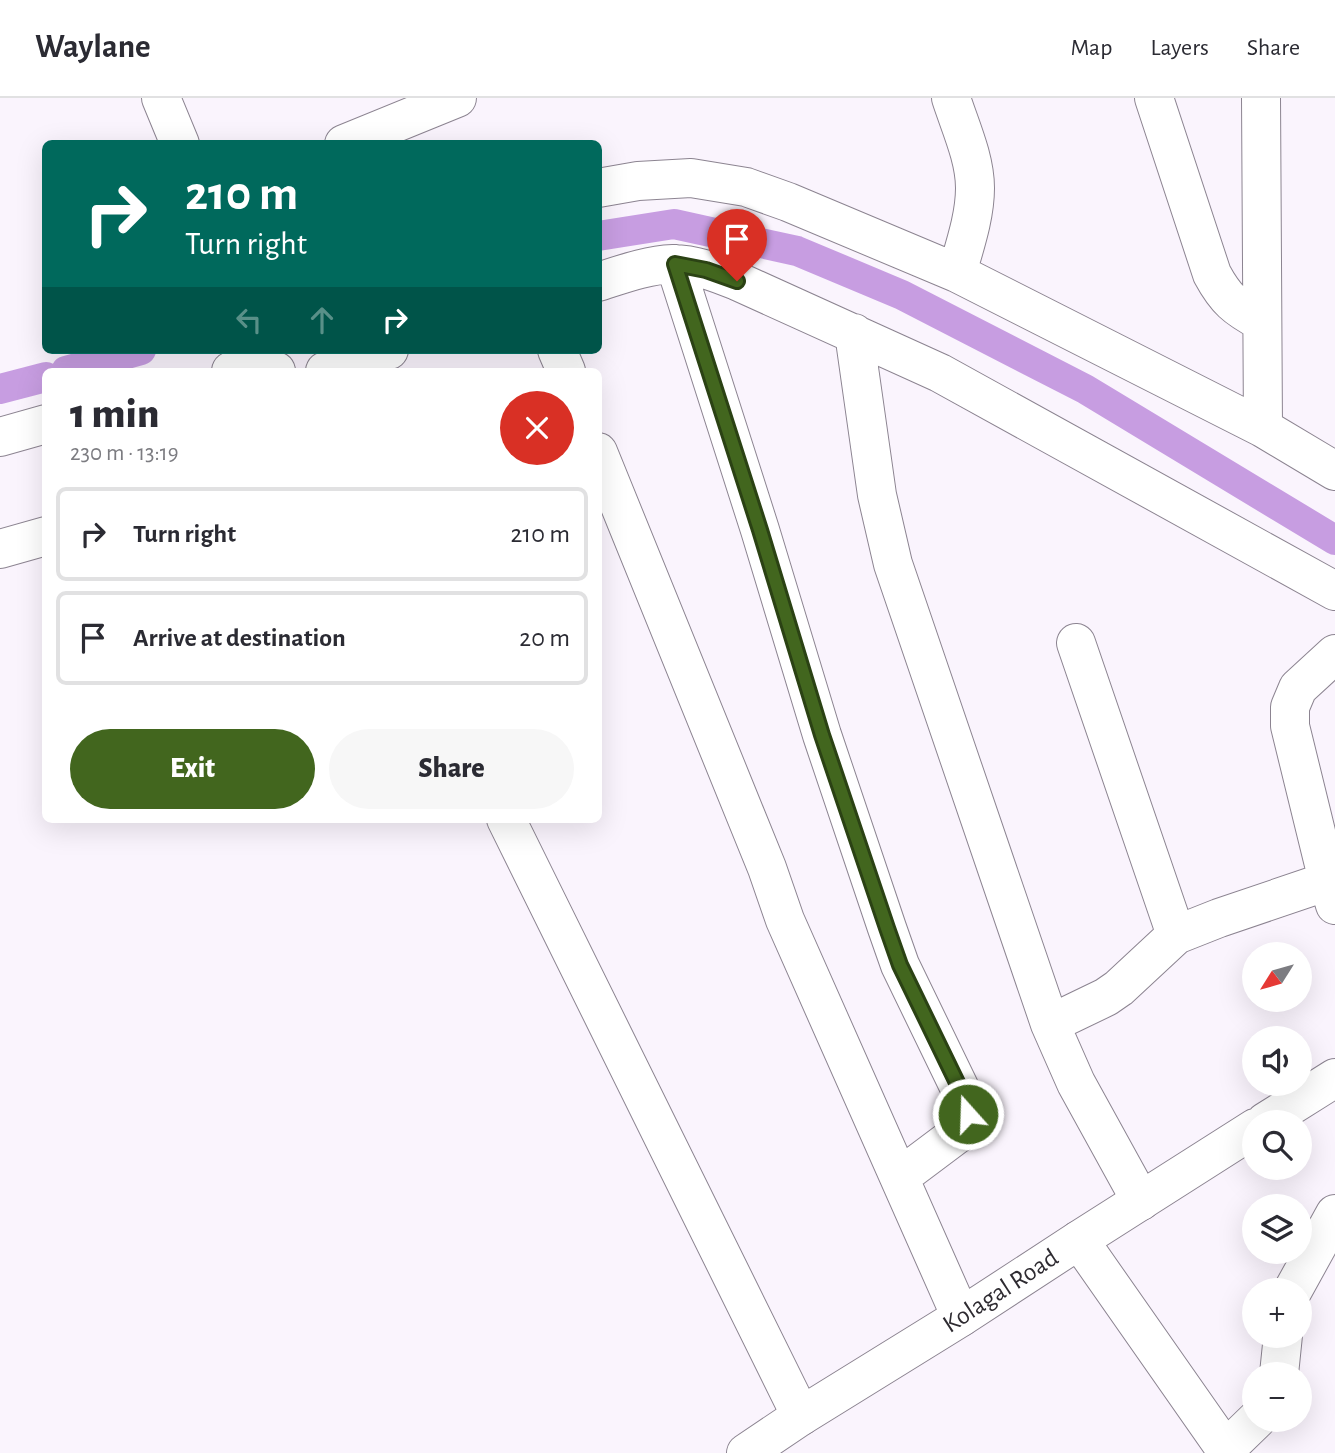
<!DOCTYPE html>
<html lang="en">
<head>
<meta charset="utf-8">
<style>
	:root { --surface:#fff; --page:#f7f7f7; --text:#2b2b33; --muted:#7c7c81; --line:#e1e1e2; --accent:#42661e }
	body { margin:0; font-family:"Alegreya Sans",sans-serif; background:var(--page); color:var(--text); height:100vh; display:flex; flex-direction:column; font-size:26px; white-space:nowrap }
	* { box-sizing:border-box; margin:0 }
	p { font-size:23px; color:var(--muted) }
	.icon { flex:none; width:38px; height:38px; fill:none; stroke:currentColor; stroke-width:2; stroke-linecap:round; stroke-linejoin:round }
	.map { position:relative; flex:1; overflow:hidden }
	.drawer { position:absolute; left:42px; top:270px; width:560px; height:455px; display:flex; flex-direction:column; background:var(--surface); border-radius:10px; box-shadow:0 7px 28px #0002 }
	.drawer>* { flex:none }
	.hud { position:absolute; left:42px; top:42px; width:560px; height:214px; border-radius:10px; box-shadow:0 7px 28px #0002; background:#00695c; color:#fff; overflow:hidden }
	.needle { width:46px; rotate:233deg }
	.fabs { position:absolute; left:1242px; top:844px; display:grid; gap:14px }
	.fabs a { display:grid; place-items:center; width:70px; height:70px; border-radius:50%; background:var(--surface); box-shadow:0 7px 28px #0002; font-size:35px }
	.pin { position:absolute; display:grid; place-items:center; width:60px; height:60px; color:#fff; margin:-72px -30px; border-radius:50% 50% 50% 0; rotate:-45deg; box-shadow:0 0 7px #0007 }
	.pin .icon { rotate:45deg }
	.me { position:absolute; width:77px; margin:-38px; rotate:340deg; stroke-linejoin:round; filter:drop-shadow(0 0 5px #0008) }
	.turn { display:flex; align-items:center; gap:24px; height:147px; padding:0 28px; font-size:32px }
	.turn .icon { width:91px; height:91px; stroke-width:2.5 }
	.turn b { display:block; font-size:49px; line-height:60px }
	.lanes { display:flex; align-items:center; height:66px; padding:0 28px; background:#0003; justify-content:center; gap:35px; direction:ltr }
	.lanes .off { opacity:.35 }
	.round { display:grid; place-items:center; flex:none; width:74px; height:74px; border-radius:37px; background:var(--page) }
	.head { display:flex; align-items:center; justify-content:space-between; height:119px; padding:0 28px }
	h1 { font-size:42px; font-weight:800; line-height:52px }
	.button { display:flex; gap:14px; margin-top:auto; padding:14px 28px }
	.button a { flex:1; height:80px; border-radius:42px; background:var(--accent); color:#fff; font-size:28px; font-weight:800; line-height:80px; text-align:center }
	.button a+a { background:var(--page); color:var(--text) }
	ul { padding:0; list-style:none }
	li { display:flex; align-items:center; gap:21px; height:94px; margin:0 14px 10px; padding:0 14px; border:4px solid var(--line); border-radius:10px }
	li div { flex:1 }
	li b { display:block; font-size:26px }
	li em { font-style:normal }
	header { display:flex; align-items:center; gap:42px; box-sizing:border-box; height:98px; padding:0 35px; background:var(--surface); border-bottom:2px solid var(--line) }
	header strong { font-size:33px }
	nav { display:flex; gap:38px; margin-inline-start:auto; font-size:24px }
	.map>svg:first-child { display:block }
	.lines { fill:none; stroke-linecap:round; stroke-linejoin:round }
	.canal { stroke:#c79de1; stroke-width:30 }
	.minor-casing { stroke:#8c8491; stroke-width:40 }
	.major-casing { stroke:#8c8491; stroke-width:40 }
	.minor { stroke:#fff; stroke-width:38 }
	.major { stroke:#fff; stroke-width:38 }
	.route-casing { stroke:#2b4214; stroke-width:18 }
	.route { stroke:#42661e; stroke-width:12 }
	.labels { text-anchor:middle; stroke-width:7; stroke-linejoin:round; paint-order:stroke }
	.street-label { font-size:26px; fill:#2e2b31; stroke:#fff }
</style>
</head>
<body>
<header>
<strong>Waylane</strong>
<nav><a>Map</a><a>Layers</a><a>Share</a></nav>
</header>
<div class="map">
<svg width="1335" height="1355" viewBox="0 0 1335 1355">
	<rect width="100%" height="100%" fill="#faf4fd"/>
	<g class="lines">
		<path class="canal" d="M598,138L674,126L797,153L902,197L1085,291L1335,442
			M66,273L141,252
			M0,291L46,279"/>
		<g class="minor-casing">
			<path id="minor" d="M161,0L180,46
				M951,0C960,28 975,60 975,90C975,118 965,147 957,175
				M1154,0L1212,176C1226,202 1236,210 1262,224
				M1261,0L1263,330
				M344,46L457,0
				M598,90L638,83L691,80L746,89L788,104L957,175L1263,330L1335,373
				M675,166L760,432L822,637L887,830L900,867L963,997L968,1016L960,1034L900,1079
				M598,184C623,176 647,167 673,166C695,166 717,175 737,183L940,275L1335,493
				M854,235L877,397L893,466L1050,926L1076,985L1141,1103
				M557,252L566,273
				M231,273C245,269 264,265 276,273
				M325,273L389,252
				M0,339L46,326
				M598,354L767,770L785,822L961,1219
				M0,451L46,438
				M1076,545L1176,837
				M1335,556L1298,590L1290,609V628L1328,783L1335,807
				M506,721L801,1318
				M1050,926L1106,899L1119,890L1176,837L1219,820L1328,783
				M1079,1142L1228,1355
				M1293,1192L1335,1116
				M1279,1276L1283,1237
				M1225,1352L1257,1321"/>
		</g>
		<g class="major-casing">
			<path id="major" d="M1265,1024L1335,980
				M746,1355L801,1318L961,1219L1079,1142L1255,1030"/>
		</g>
		<use href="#minor" class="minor"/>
		<use href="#major" class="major"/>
	</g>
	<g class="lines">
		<g class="route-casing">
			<path id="route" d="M737,183L706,172L675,166L760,432L822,637L887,830L900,867L963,997L968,1016"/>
		</g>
		<use href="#route" class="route"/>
	</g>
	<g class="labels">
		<g class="street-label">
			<text transform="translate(1000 1192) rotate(-33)" y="9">Kolagal Road</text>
		</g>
	</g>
</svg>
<div class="fabs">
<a><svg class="needle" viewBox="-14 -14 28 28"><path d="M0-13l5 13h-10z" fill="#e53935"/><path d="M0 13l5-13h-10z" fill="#7c7c81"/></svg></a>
<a><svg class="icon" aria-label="sound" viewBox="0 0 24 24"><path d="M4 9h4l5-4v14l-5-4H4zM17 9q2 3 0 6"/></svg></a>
<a><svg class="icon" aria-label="search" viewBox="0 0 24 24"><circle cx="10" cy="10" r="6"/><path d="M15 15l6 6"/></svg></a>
<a><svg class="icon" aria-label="layers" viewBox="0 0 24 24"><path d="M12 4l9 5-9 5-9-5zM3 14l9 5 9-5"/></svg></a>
<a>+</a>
<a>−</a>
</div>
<div class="pin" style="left:737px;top:183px;background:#d93025"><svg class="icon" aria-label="arrive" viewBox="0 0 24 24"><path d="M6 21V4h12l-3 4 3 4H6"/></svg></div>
<svg class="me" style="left:968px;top:1016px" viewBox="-20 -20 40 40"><circle r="17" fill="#42661e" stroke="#fff" stroke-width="3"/><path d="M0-11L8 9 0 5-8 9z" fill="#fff"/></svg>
<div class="hud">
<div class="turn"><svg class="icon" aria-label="right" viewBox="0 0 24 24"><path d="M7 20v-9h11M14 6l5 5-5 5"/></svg><div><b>210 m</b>Turn right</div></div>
<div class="lanes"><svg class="icon off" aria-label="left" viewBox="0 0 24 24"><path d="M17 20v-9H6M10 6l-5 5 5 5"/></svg><svg class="icon off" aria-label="ahead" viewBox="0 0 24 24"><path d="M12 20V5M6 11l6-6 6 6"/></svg><svg class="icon" aria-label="right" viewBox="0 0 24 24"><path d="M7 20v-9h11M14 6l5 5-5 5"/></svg></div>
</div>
<section class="drawer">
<div class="head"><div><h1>1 min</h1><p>230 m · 13:19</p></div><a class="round" style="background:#d93025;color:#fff"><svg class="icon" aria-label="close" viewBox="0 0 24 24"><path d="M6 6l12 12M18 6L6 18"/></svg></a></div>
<ul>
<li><svg class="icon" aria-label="right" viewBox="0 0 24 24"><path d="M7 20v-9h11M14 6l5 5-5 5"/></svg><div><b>Turn right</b></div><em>210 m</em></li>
<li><svg class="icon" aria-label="arrive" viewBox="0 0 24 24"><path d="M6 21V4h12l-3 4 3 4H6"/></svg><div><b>Arrive at destination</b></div><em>20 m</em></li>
</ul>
<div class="button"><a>Exit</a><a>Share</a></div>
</section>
</div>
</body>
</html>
